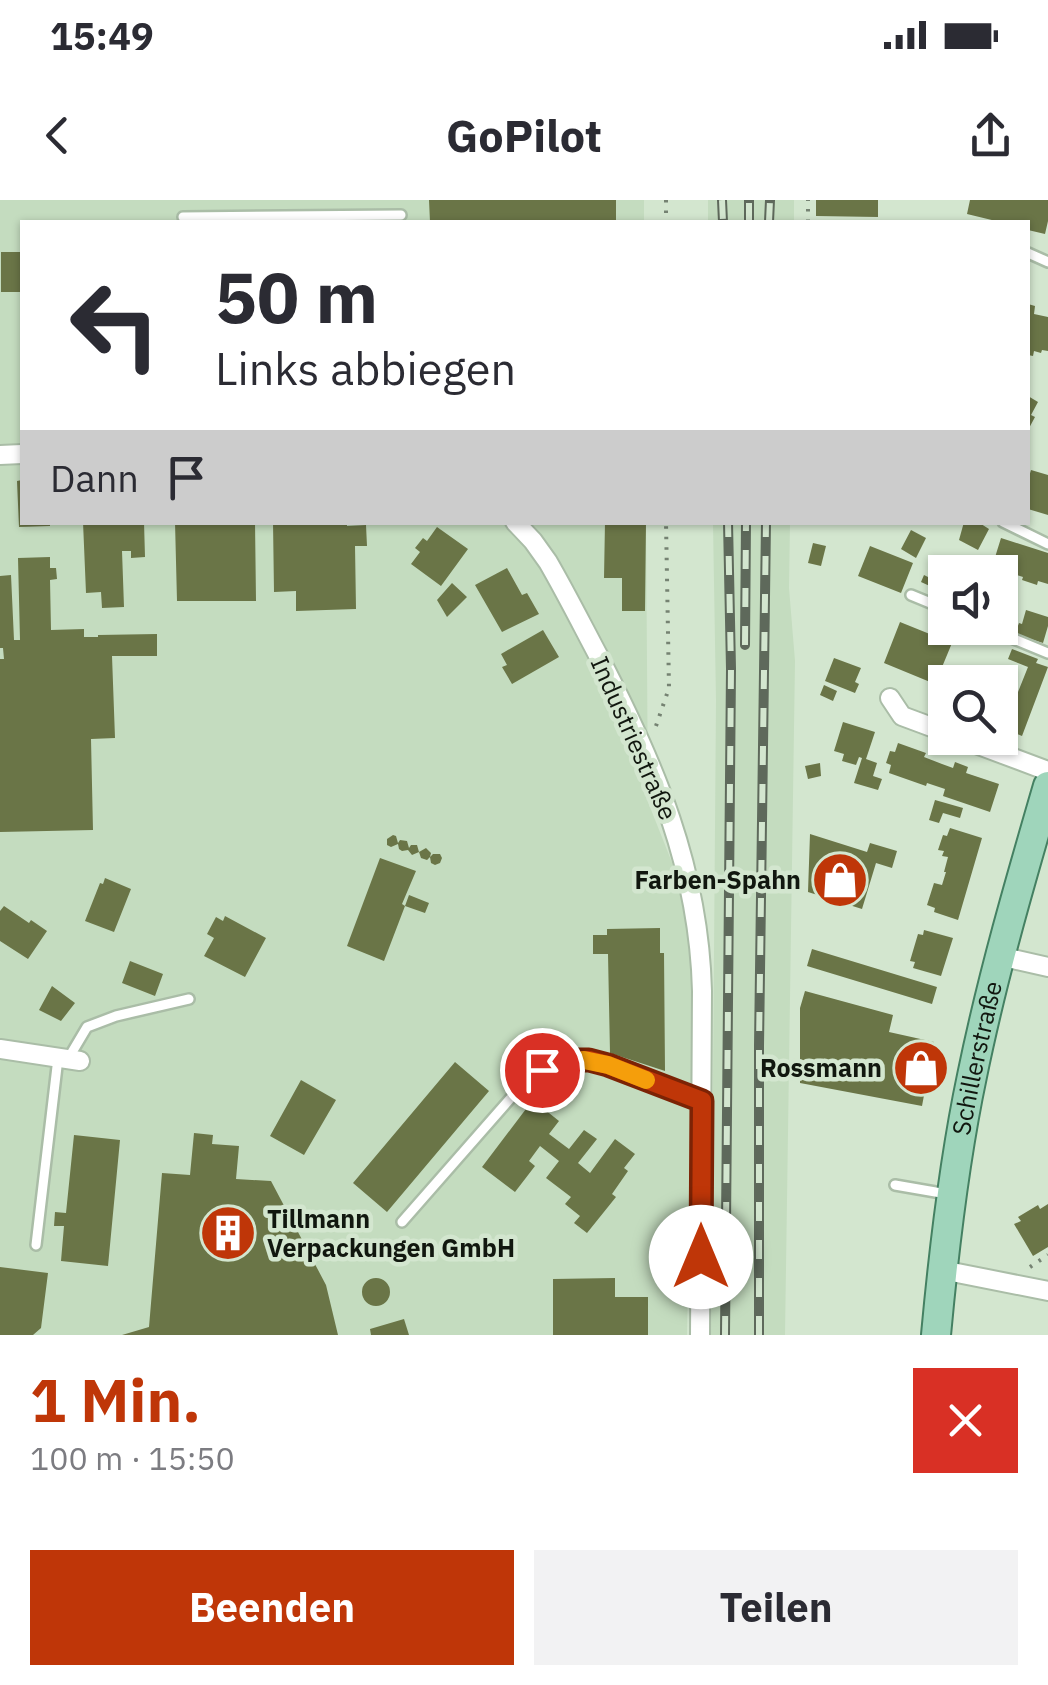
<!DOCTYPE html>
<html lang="de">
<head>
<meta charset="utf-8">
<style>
	:root { --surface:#fff; --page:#f2f2f3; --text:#2b2b33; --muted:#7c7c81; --accent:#bf3608 }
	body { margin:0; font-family:"IBM Plex Sans",sans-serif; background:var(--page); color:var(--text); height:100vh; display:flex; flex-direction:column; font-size:38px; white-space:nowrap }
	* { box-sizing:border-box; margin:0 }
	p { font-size:32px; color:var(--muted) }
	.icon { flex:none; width:55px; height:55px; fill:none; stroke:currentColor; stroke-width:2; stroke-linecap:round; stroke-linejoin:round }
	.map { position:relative; height:1135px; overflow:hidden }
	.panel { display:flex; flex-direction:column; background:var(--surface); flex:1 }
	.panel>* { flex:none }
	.hud { position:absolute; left:20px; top:20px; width:1010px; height:305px; border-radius:0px; box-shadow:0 2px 8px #0004; background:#fff; color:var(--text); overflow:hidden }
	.controls { position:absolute; left:928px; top:355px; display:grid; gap:20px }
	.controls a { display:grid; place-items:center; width:90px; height:90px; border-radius:0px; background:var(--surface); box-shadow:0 2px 8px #0004; font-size:50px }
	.pin { position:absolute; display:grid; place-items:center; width:85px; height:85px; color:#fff; margin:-42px; border:5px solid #fff; border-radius:50%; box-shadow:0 2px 10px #0007 }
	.me { position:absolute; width:110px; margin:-55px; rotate:0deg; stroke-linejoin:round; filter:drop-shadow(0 0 8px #0008) }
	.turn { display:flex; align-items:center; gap:35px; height:210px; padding:0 30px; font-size:45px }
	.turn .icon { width:130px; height:130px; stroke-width:2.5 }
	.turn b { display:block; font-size:70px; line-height:85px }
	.then { display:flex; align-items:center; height:95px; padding:0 30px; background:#0003; gap:20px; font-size:38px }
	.round { display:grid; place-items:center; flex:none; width:105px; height:105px; border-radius:0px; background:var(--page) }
	.head { display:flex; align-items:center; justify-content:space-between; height:170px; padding:0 30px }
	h1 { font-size:60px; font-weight:700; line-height:75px; color:var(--accent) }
	.primary-button { display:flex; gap:20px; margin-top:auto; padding:20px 30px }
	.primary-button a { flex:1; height:115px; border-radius:0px; background:var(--accent); color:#fff; font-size:40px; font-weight:700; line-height:115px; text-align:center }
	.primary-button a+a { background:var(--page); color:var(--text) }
	.status { display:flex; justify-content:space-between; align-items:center; height:70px; padding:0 50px; background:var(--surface); direction:ltr }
	.status svg { height:28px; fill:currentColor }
	header { display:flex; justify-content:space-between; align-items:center; height:130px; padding:0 30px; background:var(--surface); font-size:45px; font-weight:700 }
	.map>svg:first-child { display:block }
	.built { fill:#c4dcbf }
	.building { fill:#6a7547 }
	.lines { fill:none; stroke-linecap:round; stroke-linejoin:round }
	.lane-casing { stroke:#aabda7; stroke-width:14 }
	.street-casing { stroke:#aabda7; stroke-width:22 }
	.primary-casing { stroke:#448062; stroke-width:32 }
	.path { stroke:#758272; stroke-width:4; stroke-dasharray:2.5 8; stroke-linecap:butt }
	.lane { stroke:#fff; stroke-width:9 }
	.street { stroke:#fff; stroke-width:18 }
	.primary { stroke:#9fd5bb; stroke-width:28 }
	.rail-casing { stroke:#5e695b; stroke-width:10 }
	.rail { stroke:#d3e6cf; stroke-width:6; stroke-dasharray:19; stroke-linecap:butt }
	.route-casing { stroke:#7c2305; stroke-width:25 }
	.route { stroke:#bf3608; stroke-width:18 }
	.slow { stroke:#f59e0b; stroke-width:18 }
	.labels { text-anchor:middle; stroke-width:9; stroke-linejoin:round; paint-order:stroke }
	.street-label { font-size:25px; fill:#11170f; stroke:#d3e6cf }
	.poi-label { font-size:25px; font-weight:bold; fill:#11170f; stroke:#d3e6cf; text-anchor:end }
</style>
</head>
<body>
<div class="status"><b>15:49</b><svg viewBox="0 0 49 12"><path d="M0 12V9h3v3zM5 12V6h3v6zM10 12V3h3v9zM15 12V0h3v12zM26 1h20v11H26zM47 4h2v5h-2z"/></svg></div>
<header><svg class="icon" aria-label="back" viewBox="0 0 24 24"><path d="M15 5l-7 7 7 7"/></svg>GoPilot<svg class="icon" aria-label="share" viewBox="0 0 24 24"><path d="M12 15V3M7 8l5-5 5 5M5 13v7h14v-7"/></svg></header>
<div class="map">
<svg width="1048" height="1135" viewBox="0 0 1048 1135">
	<rect width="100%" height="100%" fill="#d3e6cf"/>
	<path class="built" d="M0,0H644V22H22V322L646,323L648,602L673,665L685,711L693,773L687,1135H0Z
		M708,0H794V22H708Z
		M713,323H790L789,388L795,461L785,1135H711L716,501Z"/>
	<path class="building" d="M429,0H616V22H430Z
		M816,0H878V17L816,16Z
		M970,0H1048V21L1045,34L1028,30V22H1000L967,14Z
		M1,52H22V92H1Z
		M1028,104L1035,106L1034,114L1048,117V151L1042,150L1041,153L1034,151L1033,156L1028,155Z
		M1028,196L1038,202L1031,215L1035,217L1028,230Z
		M1031,270L1048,275V315L1028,309V280Z
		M22,280V322H50V326L19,327L17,281Z
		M83,322H144L145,357L131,358V351H122L124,407L102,408L101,392L86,393Z
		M175,322H255L256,401H177Z
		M273,322H347V326L366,325L367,346H355L356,409L296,411V391L274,392Z
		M605,322H646L645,411H622V378H604Z
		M964,322H978L989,329L978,350L959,340Z
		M437,327L468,349L441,386L411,364L420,352L415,348L423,338L427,341Z
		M911,330L926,338L916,358L901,349Z
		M1001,338L1048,353V384L1038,381L1037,385L1022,380L1023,377L992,367Z
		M813,343L826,346L821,366L808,363Z
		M870,346L913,363L901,393L858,376Z
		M50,357V368H56L57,379L50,380L51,430L84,429V437H98V435L157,434V456H112L115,538L91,539L93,630L0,632V459H4L3,448H0V376L11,375L14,440H20L18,358Z
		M507,368L522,395L527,393L539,414L502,432L475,385Z
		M932,369L945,375V393L921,382L924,375L928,377Z
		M452,383L467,397L447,417L437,400Z
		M1026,410L1048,417V426L1043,443L1015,434L1019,423L1022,424Z
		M900,422L952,443L935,484L884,463Z
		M543,430L559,457L512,484L502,467L507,465L501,454Z
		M1012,449L1038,459L1036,463L1048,467L1022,536L1000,527V496L1003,487L1018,492L1028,467L1008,459Z
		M834,458L861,468L855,482L859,484L855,493L825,481Z
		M957,470L989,482H949L952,473L956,474Z
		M824,485L837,491L833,501L820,495Z
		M843,522L875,532L866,559L877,563L873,576L882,579L878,590L854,583L862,558L859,557L856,565L842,561L844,554L834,551Z
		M898,543L926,553L924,557L942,564L953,568L955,562L968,567L966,573L999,584L990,612L943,596L945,589L927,583L926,586L889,573L891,565L886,563L890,551L895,552Z
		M820,563L821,576L808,579L805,566Z
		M935,600L963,608L960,618L943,613L939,623L929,620Z
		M950,628L982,638L958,720L934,712L935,708L927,705L934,683L942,685L946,672H944L948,657L942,656L944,651L938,650L943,635L947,636Z
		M810,634L867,652L870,643L897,651L892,668L876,663L862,709L808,692Z
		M393,635L396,636L398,643L400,640L407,641L409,648L411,645H417L419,652L412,655L408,650L402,651L399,649L398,644L391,647L387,645V639Z
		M426,648L431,653L430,657L433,654H440L442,658L440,663L435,665L431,663L430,657L427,660L421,658L419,652Z
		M380,658L416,671L402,704L405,706L409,695L429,703L425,713L405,706L384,761L347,746Z
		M105,678L131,689L114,732L85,721L100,683L103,684Z
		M4,706L29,723L31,720L47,731L28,759L0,741V711Z
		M225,716L266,738L245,777L204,756L214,738L207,734L216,717L223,721Z
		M660,728V753H664L665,871L610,853L608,754H593V735H607V729Z
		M924,730L953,738L941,776L913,768L915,762L910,761L918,734L923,735Z
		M812,749L937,787L932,804L807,766Z
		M130,761L163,774L155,796L122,783Z
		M52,786L75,803L61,821L39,810Z
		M805,791L893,815L889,832L934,842L922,906L800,883V808Z
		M455,862L489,891L387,1012L353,983Z
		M301,880L336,900L304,955L270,936Z
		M535,897L546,905L544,909L559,921L549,934L569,949L584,930L597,939L578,963L590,973L615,939L635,954L624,968L628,971L612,994L616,997L587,1033L574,1023L580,1016L565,1004L571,997L546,978L559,961L540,946L529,961L535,966L515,992L482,967Z
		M194,933L213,935L212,944L239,946L236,979L271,981L326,1085L338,1135H122L149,1127L162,973L190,975Z
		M74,935L120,940L108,1066L61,1061L64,1026H54L55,1012L66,1013Z
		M1048,1004V1047L1033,1056L1014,1024L1021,1021L1018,1017L1038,1005L1040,1009Z
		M0,1067L48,1073L41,1128L33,1135H0Z
		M615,1078V1097H648V1135H553V1079Z
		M362 1092a14 14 0 1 1 28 0a14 14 0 1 1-28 0Z
		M404,1119L409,1135H371L370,1129Z"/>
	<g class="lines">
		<g class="lane-casing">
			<path id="lane" d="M183,17L401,15
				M1028,53L1048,62
				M1003,322L1048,344
				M911,395L945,409
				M987,428L1048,453
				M68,859L87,827L116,816L189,799
				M895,985L947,994
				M402,1022L523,884L542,870L575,860H589L608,865L702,901
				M36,1045L58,858"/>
		</g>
		<g class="street-casing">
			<path id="street" d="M0,255L22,254
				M515,322L533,341L548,362C566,393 582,425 599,457C655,565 699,668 702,791L700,1135
				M890,498L902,516L945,532
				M960,538L1048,571
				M999,756L1048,767
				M0,849L80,861
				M942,1070L1048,1091"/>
		</g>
		<g class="primary-casing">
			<g id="primary">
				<path id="s1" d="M936,1135C944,1048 954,961 972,876C992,778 1020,682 1048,586"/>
			</g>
		</g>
		<path class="path" d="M666,0V22
			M808,22V0
			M656,526L669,488L666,322
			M1030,1067L1048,1055"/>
		<use href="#lane" class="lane"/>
		<use href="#street" class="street"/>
		<use href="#primary" class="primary"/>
		<g class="rail-casing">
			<path id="rail" d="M722,0L723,22
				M749,22V0
				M769,22L770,0
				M745,445L746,322
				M725,1135L731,469L728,322
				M759,1135V846L766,322"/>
		</g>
		<use href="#rail" class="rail"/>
	</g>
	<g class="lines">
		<g class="route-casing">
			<path id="route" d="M542,870L574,860H589L608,865L702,901L701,1057"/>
		</g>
		<use href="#route" class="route"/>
		<path class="slow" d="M584,860L608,865L646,880"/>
	</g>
	<defs>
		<g id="shop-disc" transform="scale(2.875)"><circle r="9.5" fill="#bf3608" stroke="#d3e6cf"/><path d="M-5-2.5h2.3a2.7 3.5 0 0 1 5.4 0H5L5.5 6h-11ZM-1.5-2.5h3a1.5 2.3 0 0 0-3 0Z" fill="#fff"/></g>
		<g id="building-disc" transform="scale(2.875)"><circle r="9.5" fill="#bf3608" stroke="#d3e6cf"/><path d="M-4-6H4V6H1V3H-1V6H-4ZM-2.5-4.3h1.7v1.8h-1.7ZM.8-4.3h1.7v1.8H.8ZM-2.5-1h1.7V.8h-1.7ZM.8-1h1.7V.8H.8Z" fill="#fff"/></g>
	</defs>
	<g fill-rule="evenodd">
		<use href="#shop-disc" x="840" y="680"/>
		<use href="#shop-disc" x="921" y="868"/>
		<use href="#building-disc" x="228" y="1033"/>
	</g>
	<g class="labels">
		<g class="street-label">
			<text transform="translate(634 538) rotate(66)" y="9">Industriestraße</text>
			<text dy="9" stroke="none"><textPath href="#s1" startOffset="280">Schillerstraße</textPath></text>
		</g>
		<g class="poi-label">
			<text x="801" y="689">Farben-Spahn</text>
			<text x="882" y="877">Rossmann</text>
			<text x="267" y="1028" text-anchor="start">Tillmann<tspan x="267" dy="29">Verpackungen GmbH</tspan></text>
		</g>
	</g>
</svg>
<div class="controls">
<a><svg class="icon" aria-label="sound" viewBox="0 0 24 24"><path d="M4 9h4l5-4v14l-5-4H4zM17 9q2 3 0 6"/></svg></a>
<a><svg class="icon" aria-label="search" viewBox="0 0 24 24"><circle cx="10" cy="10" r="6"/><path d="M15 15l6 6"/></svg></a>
</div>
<div class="pin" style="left:542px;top:870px;background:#d93025"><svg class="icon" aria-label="arrive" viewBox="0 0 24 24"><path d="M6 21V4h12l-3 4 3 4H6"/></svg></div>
<svg class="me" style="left:701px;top:1057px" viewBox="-20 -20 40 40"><circle r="19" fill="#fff"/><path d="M0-13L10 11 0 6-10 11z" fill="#bf3608"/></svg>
<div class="hud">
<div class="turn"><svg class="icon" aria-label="left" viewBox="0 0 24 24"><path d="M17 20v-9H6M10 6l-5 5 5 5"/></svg><div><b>50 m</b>Links abbiegen</div></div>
<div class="then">Dann<svg class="icon" aria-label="arrive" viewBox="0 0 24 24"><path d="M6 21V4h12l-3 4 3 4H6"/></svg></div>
</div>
</div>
<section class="panel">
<div class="head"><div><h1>1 Min.</h1><p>100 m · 15:50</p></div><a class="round" style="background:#d93025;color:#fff"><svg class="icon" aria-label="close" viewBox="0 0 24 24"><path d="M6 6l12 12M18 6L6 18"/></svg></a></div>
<div class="primary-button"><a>Beenden</a><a>Teilen</a></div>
</section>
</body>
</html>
